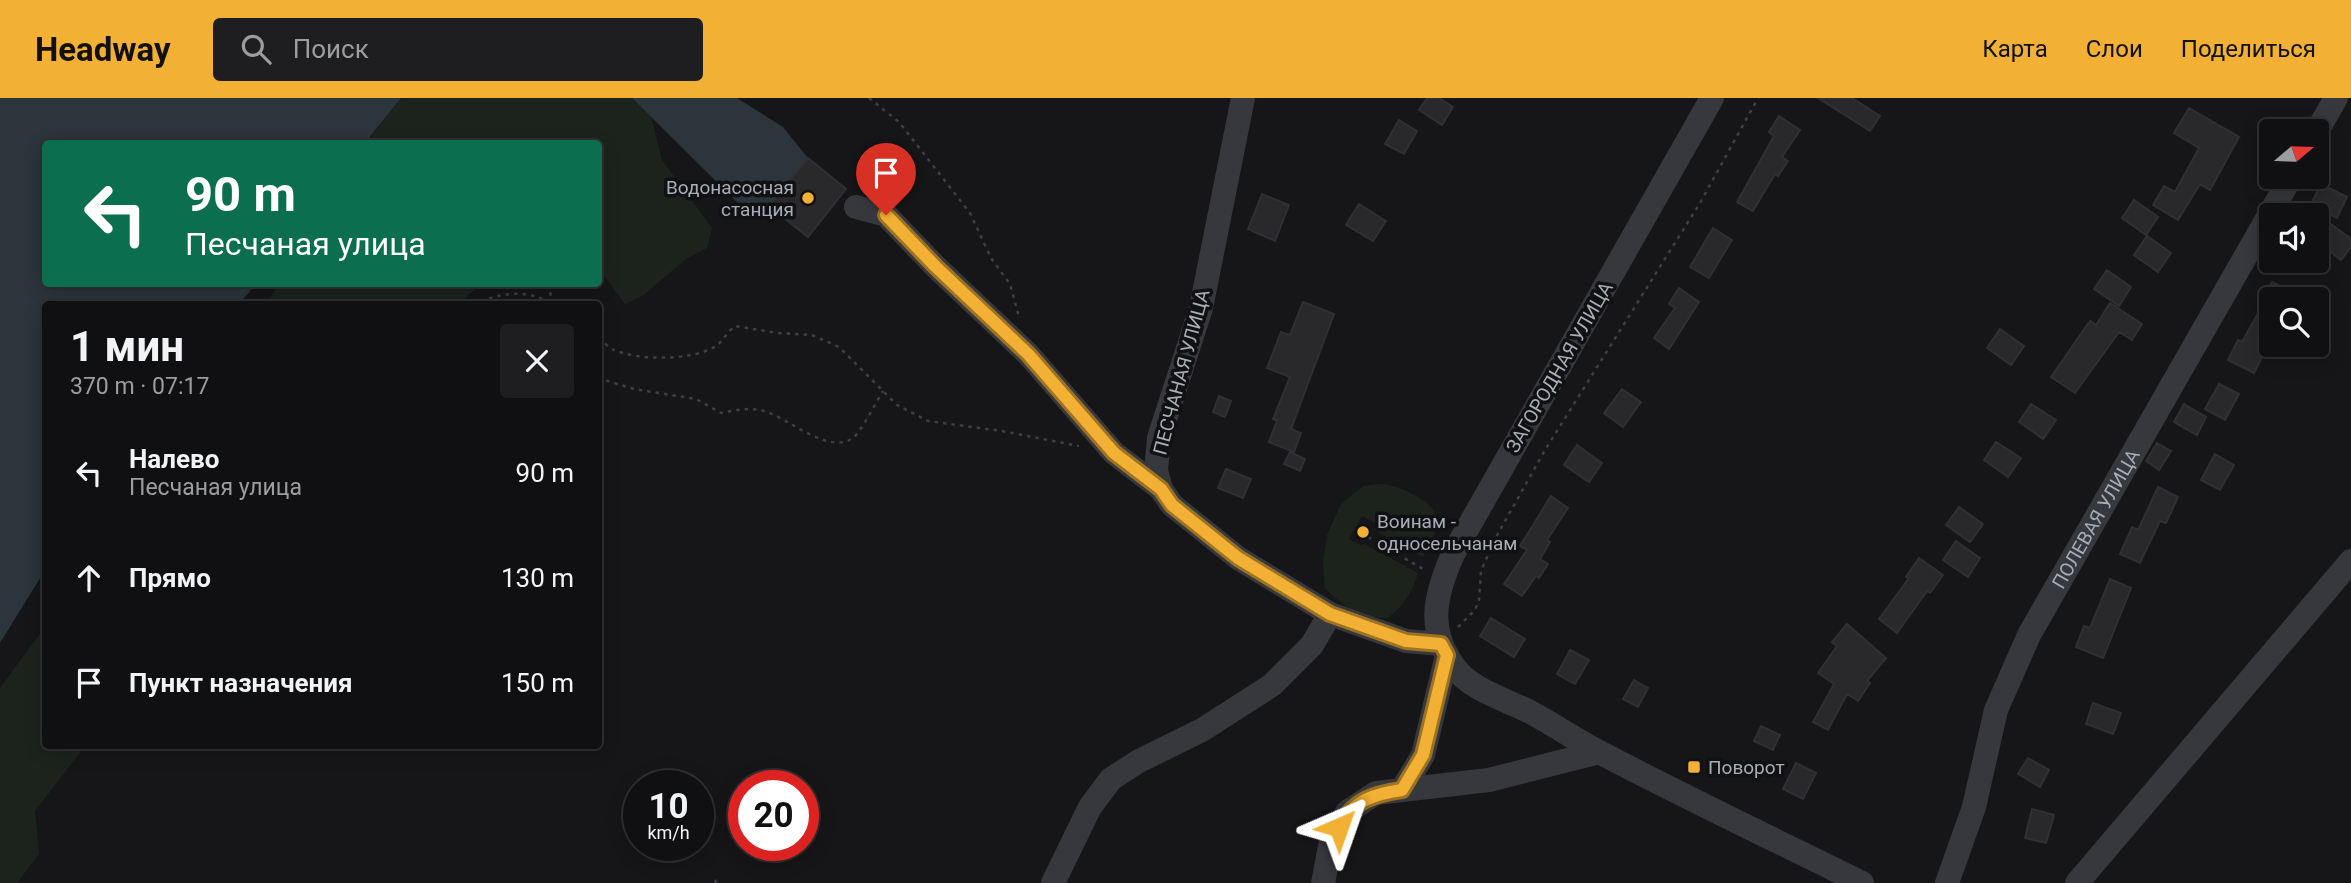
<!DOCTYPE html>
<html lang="ru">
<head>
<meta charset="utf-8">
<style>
	:root { --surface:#101012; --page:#1e1e20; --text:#f1f3f6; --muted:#9c9d9f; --line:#303032; --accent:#f2b134 }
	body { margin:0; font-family:Roboto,sans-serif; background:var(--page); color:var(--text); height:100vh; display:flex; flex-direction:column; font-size:26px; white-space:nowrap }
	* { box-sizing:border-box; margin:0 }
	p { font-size:23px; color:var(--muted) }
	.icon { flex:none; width:38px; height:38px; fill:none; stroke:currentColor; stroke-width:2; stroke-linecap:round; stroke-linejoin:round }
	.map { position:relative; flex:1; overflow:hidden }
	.panel { position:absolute; left:42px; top:203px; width:560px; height:448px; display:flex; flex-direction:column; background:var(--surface); border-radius:7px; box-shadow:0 4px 18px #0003,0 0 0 2px var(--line) }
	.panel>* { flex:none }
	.hud { position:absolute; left:42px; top:42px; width:560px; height:147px; border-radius:7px; box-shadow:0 4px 18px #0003,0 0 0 2px var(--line); background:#0b6e4f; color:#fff; overflow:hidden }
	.needle { width:46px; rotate:71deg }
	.tools { position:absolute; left:2259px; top:21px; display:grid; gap:14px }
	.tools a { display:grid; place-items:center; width:70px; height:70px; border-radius:7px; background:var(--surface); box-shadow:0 4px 18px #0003,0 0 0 2px var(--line); font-size:35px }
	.speed { position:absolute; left:623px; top:672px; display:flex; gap:14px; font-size:35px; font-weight:700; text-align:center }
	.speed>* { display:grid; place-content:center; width:91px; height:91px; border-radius:50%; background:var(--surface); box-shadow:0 4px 18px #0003,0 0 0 2px var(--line); line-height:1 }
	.speed small { font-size:18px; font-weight:400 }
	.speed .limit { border:10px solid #d22; background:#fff; color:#111 }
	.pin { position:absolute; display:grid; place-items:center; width:60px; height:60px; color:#fff; margin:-72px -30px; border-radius:50% 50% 50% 0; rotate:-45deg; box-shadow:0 0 7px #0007 }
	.pin .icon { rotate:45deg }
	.me { position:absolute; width:77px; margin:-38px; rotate:43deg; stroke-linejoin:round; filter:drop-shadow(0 0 5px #0008) }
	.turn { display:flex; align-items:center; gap:24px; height:147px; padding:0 28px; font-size:32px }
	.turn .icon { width:91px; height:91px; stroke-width:2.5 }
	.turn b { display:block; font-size:49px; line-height:60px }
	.round { display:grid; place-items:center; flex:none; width:74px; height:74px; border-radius:7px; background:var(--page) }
	.overview { display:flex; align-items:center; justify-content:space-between; height:119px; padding:0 28px }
	h1 { font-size:42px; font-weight:700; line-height:52px }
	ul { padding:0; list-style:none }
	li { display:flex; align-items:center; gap:21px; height:105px; padding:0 28px }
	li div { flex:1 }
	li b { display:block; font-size:26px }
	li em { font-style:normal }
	header { display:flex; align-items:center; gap:42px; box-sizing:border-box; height:98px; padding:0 35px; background:var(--accent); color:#111 }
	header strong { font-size:33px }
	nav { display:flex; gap:38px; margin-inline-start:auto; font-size:24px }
	.search { width:490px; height:63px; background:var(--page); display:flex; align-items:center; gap:18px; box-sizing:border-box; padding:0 24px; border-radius:7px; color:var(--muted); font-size:26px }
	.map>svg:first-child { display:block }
	.green { fill:#1c231d }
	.water { fill:#2c353c }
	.building { fill:#29292c; stroke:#303034; stroke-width:2 }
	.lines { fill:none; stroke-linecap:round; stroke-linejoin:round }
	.path { stroke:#3d3f44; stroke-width:2.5; stroke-dasharray:3.5 5; stroke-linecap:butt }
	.minor { stroke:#37383d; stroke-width:24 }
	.route-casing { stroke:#9d7322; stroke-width:18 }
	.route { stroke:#f2b134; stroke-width:12 }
	.poi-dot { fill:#f2b134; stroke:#111113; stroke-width:2.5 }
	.labels { text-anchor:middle; stroke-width:7; stroke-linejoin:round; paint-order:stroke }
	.poi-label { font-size:19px; fill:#a8adb8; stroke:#111113; text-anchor:start }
	.street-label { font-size:19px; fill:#a8adb8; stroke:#111113 }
</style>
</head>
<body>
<header>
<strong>Headway</strong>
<div class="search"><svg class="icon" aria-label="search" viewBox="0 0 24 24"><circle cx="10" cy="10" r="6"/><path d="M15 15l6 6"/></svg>Поиск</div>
<nav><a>Карта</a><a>Слои</a><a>Поделиться</a></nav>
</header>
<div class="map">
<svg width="2351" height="785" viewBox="0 0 2351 785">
	<rect width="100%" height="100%" fill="#161618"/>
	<path class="green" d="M401,0H632L651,18L662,62L712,130L707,150L686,161L642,198L625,206L599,171L598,46H365Z
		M279,186H481L458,206H266Z
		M1379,386C1394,387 1403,391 1416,398C1448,415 1437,433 1423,459L1374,432L1377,426L1362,418L1349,441L1362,448L1364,446L1418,475C1412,495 1404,507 1388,520C1355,519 1350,512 1325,491L1323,465L1327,437L1341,406L1363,388Z
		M45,529L46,648H85L35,713L39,756L17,785H0V590Z"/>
	<path class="water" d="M0,0H401L365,45L46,46V186H256L239,206H46L45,472L0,545Z
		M632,0H737L783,29L808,60L769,108L744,111Z"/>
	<path class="building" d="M1427,0H1439L1453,9L1442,27L1419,12Z
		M1818,0H1852L1880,18L1870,33Z
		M2189,10L2239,39L2210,92L2200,86L2178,122L2153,107L2164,88L2175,94L2199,50L2174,35Z
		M1779,18L1800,32L1782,59L1788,63L1778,78L1775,76L1753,113L1737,104L1774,38L1769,34Z
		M1399,22L1417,33L1404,56L1385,46Z
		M808,60L846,91L808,139L769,108Z
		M2321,86L2347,99L2337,120L2311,106Z
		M1262,96L1289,107L1275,143L1248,131Z
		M2134,102L2158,119L2146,137L2122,120Z
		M1359,106L1386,123L1373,143L1346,127Z
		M2331,126L2351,141V149L2341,162L2318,144Z
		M1713,130L1732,142L1709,180L1690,169Z
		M2147,138L2171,155L2158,174L2134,157Z
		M2107,172L2131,189L2119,208L2094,191Z
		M2272,184L2305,201H2272V240L2254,275L2228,262L2238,242L2242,244L2266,201H2262Z
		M1679,190L1699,204L1669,251L1654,240L1675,210L1669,206Z
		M1303,204L1334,216L1291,331L1301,335L1294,354L1269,344L1277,323L1273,321L1290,279L1267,270L1281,234L1290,237Z
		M2110,205L2142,226L2132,242L2119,234L2075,295L2051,279L2090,223L2096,227Z
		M2000,231L2024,248L2011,267L1987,250Z
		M2219,286L2239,296L2225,322L2205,311Z
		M1622,291L1641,304L1623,329L1604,315Z
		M1219,298L1231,303L1225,319L1213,314Z
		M2031,306L2056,322L2043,341L2019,324Z
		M2184,306L2206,319L2197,337L2174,324Z
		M1996,344L2021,360L2008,379L1984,362Z
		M2157,345L2171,353L2159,372L2146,363Z
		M1577,347L1602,365L1589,384L1564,367Z
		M1290,354L1305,361L1300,373L1284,366Z
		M2215,356L2234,367L2220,392L2201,382Z
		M1226,371L1251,381L1243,400L1218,390Z
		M2158,389L2178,399L2166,425L2160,423L2140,465L2120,456L2132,429L2138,432Z
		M1551,398L1568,410L1547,442L1550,444L1540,461L1548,466L1539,480L1536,478L1522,498L1504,486L1527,452L1520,448Z
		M1959,409L1983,426L1970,444L1946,427Z
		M1956,443L1980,460L1968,479L1943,462Z
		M1919,460L1943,477L1930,495L1927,493L1897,535L1879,521L1909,480L1906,479Z
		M2110,481L2131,490L2103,560L2076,549L2084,528L2090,530Z
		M1491,520L1525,541L1514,559L1480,538Z
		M1847,526L1886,560L1867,583L1870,585L1858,603L1847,596L1828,632L1813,624L1834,586L1818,575L1837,548L1832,544Z
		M1570,552L1589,562L1575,586L1557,576Z
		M1634,582L1648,590L1638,609L1623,601Z
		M2093,605L2121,615L2113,636L2086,626Z
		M1761,628L1780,637L1773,652L1754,643Z
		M2028,660L2049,672L2040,689L2018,676Z
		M1796,665L1816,675L1803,701L1783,691Z
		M2032,711L2054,717L2046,745L2025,740Z"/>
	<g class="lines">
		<path class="path" d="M869,0L899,24L970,115L991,160L1010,186L1019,219
			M548,186L553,206
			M473,206C498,196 528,189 550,206
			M598,241C603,244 608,248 612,251C636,263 693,263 716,248C723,243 728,233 735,228L777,235L812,237L839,249L897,307L928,323L1002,333L1079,348
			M598,280L634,291L696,301L721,315C736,312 748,309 764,313C787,319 830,359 854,339C862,332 876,304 883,293
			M1368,439L1423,471
			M1458,529L1475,512L1479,502L1481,473L1495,441L1545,352L1700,105L1758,0
			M715,785L718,777"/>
		<g class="minor">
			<path d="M1243,0L1201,210L1159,340L1156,372L1161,391L1172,407L1238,460L1330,516L1406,543L1441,546"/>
			<path d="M1712,0L1453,456C1435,497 1426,531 1455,570C1472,593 1508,602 1532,615C1556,628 1578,643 1601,655C1687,700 1775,742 1862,785"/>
			<path d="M2317,33L2336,0"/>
			<path d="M856,109L886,117L936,169L1028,256L1114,355L1161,391"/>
			<path d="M1402,692L1423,657L1447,557"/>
			<path d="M1053,785L1090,709L1111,681L1139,663L1202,632L1272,587L1312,547L1330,516"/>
			<path d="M1323,785L1331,743L1347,714L1376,695L1489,682L1599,654"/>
			<path id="s1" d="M1947,785L1974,709L1996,612L2029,537L2291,79"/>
			<path d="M2077,785L2351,463"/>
		</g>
	</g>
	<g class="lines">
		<g class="route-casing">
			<path id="route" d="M886,117L936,169L1028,256L1114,355L1161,391L1172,407L1238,460L1330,516L1406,543L1441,546L1447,557L1423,657L1402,692C1374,696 1353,702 1339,729"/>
		</g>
		<use href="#route" class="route"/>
	</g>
	<g class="poi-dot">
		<circle cx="808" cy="100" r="7"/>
		<circle cx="1363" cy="434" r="7"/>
		<rect x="1687" y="662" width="14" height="14" rx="3.5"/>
	</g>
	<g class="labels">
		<g class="poi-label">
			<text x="794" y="96" text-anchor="end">Водонасосная<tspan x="794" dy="22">станция</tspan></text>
			<text x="1377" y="430">Воинам -<tspan x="1377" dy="22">односельчанам</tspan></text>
			<text x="1708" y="676">Поворот</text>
		</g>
		<g class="street-label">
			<text transform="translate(1559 269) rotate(-60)" y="7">ЗАГОРОДНАЯ УЛИЦА</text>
			<text transform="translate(1181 274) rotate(-75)" y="7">ПЕСЧАНАЯ УЛИЦА</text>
			<text dy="7" stroke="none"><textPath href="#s1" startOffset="396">ПОЛЕВАЯ УЛИЦА</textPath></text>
		</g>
	</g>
</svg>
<div class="tools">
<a><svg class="needle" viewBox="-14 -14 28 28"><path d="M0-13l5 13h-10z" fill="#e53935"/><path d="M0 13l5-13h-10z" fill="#9c9d9f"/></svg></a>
<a><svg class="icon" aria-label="sound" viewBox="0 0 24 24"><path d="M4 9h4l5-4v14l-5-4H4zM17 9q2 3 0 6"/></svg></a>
<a><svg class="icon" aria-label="search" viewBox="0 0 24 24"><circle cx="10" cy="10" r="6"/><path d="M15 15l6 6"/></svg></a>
</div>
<div class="speed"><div>10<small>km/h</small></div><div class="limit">20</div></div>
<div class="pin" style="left:886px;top:117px;background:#d93025"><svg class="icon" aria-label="arrive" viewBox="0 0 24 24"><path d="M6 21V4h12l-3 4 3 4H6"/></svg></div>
<svg class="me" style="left:1339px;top:729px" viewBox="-20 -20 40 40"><path d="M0-17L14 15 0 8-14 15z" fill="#f2b134" stroke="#fff" stroke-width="4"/></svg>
<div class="hud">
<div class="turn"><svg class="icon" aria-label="left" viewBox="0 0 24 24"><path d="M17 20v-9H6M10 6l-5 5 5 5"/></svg><div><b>90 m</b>Песчаная улица</div></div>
</div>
<section class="panel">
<div class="overview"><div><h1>1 мин</h1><p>370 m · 07:17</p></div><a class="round"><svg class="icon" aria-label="close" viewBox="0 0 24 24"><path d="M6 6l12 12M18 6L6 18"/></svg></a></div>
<ul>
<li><svg class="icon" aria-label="left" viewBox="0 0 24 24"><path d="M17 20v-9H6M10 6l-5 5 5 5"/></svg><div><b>Налево</b><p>Песчаная улица</p></div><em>90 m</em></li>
<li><svg class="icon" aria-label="ahead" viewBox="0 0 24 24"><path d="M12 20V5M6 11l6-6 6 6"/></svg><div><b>Прямо</b></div><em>130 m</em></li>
<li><svg class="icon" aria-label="arrive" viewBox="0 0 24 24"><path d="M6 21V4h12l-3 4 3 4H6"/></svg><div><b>Пункт назначения</b></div><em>150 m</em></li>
</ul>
</section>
</div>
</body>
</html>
